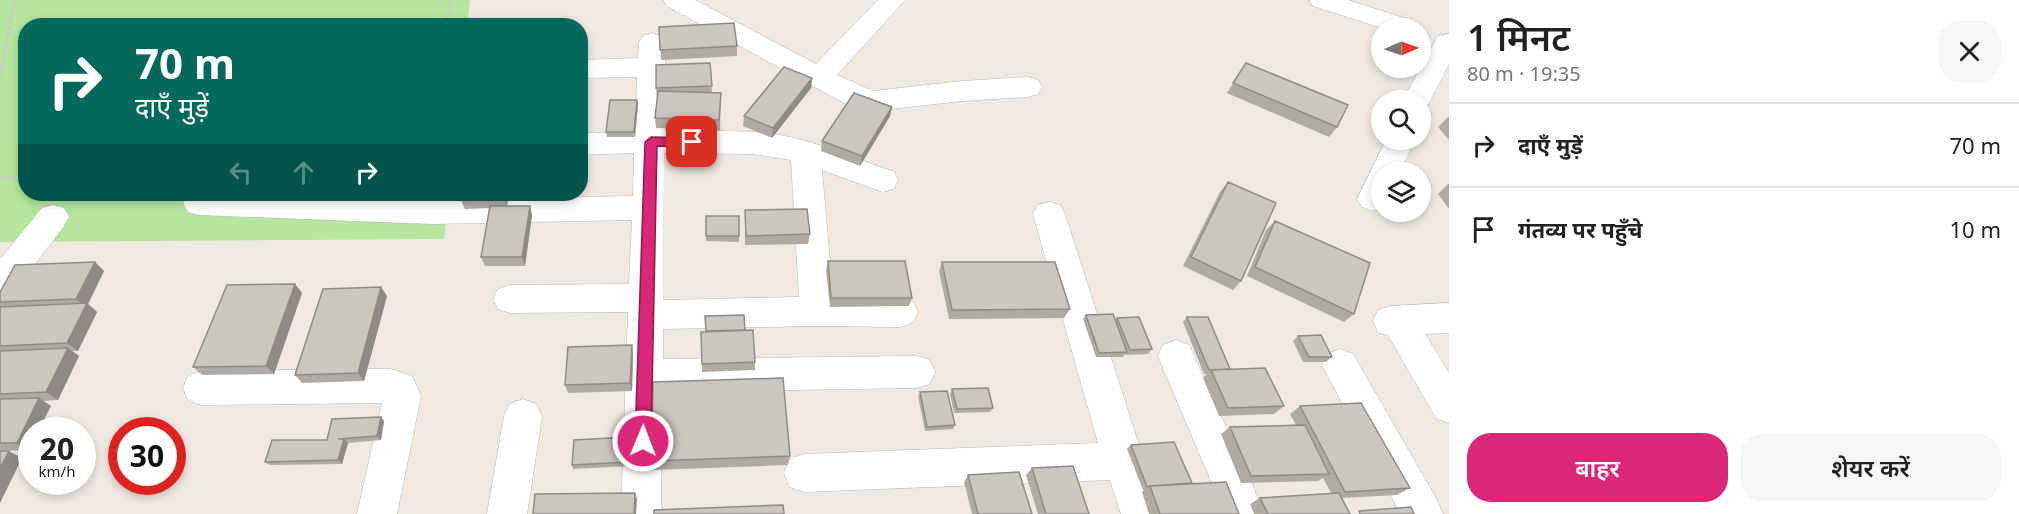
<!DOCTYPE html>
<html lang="hi">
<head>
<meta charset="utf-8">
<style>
	:root { --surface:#fff; --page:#f6f6f6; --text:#222; --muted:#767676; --line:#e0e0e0; --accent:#db2777 }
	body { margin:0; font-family:"Noto Sans","Noto Sans Devanagari",sans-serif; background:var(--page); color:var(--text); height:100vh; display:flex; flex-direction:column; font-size:22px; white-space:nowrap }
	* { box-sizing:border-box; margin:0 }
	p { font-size:20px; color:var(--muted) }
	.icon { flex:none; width:33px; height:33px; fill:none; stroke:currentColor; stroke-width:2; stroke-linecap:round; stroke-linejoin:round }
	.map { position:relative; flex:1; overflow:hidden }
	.panel { display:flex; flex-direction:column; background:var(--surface); width:570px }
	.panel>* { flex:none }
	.hud { position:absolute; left:18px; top:18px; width:570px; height:183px; border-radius:24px; box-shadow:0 3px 9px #0003; background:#00695c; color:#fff; overflow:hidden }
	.needle { width:39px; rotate:88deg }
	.controls { position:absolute; left:1371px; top:18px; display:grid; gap:12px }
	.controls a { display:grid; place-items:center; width:60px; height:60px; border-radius:50%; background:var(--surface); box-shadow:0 3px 9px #0003; font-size:30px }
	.speed { position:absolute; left:18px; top:417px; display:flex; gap:12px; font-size:30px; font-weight:700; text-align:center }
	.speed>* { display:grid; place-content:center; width:78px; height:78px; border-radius:50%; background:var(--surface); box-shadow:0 3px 9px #0003; line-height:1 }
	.speed small { font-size:15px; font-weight:400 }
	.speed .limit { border:9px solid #d22; background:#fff; color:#111 }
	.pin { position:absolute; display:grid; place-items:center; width:51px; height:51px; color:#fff; margin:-26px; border-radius:12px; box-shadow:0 3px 9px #0006 }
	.me { position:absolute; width:66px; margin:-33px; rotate:1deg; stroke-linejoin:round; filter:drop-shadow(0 0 4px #0008) }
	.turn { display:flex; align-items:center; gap:21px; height:126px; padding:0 18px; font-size:27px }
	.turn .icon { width:78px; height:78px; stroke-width:2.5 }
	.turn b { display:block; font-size:42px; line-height:51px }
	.lanes { display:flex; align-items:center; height:57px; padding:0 18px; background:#0003; justify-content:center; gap:30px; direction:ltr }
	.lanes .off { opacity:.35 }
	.round { display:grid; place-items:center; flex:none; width:63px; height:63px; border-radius:24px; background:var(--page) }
	.summary { display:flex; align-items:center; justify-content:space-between; height:102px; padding:0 18px }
	h1 { font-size:36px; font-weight:600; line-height:45px }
	.primary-button { display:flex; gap:12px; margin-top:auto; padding:12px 18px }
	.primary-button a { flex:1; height:69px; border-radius:24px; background:var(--accent); color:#fff; font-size:24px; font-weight:600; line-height:69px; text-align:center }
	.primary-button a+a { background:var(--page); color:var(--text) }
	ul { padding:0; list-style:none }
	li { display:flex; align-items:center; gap:18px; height:84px; padding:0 18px; border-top:2px solid var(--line) }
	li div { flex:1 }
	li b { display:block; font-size:22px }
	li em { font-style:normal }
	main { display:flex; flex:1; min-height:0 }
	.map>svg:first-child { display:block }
	.green { fill:#b6e59e }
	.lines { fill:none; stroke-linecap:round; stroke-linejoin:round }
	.minor-casing { stroke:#b4b7c1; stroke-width:1 }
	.path { stroke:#c9c9c9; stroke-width:3; stroke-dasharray:4 2; stroke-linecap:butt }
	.minor { fill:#fff; fill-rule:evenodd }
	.wall { fill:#afaba4 }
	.shaded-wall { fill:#8e8b86 }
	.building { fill:#cbc7bf; stroke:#8e8b86; stroke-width:1.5 }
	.route { fill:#db2777; stroke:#8e194d; stroke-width:1.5 }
</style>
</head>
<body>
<main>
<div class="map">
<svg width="1449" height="514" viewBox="0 0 1449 514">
	<rect width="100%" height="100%" fill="#efe9e1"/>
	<path class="green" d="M0,0H470L467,25L26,26V194H449L444,239L0,242Z"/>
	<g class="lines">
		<g class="minor-casing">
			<path id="minor" d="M663,0H695L816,64L878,0H905L837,75L873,91L962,81L1028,77L1038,80L1042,87L1038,94L1028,97L962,101L873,111L844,103L667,6Z
				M1309,0H1348L1416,22L1420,28H1382L1313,6Z
				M652,33L661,36L665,42V131C702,132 742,129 780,135C819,142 856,159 894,172L898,180L894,188L883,192L822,170L833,296L901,297L913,302L918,312L913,322L901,327L817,326L663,329V359L917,356L930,360L935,372L930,384L917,388L662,392L661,514H621L628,312L510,313L498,309L493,299L498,289L510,285L629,284L632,220L432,224L199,215L188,212L183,203L191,194H267L432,200L633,196L634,153L580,155V133L635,132L637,77L580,78V60L638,58L639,42L643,36ZM664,153L753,154L791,160L799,297L663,300Z
				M1449,34V64L1427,107L1420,109V100H1403L1438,36Z
				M1386,140H1415L1400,172H1382V208L1373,211L1362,207L1357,199Z
				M1049,202L1060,205L1065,214L1161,514H1121L1110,480L804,492L790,487L784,473L790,459L804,454L1098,443L1033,214L1038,205Z
				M53,205L64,208L69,217L64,226L12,294L0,298V259L42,208Z
				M1449,303V333L1425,334L1449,373V423L1436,418L1388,335L1378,332L1373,321L1378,310L1390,306Z
				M1176,340L1189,345L1265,514H1225L1158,356L1163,345Z
				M1340,349L1353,354L1437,500L1443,514H1401L1322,365L1327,354Z
				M390,369L412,376L421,396L397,514H357L382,403L201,405L188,400L183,388L188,376L201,371Z
				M523,399L536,404L542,416L527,514H487L504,416L510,404Z"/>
		</g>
		<path class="path" d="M446,26L450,0
			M0,77L15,0
			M0,178L26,177"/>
		<use href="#minor" class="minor"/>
	</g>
	<path class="wall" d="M659,27L737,46V56L661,60Z
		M710,63L712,93H721L720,130L656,128L655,118L657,97L656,88Z
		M1246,63L1337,127L1329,137L1227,93Z
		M812,78L811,88L772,138L743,126L744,116Z
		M637,100L638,105L635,137H607L606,132Z
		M892,107L890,116L860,166L821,151L822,141Z
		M1448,117H1449V140L1438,127Z
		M1228,182L1241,281L1233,290L1183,266L1220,192Z
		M1448,184H1449V209L1438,194Z
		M462,194H508L507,206L532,215L525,266H485L481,257L490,208L465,209L461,200Z
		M745,210L810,234L808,244L745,245Z
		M706,216H739V242L706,241Z
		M1275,221L1354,314L1344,322L1247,276L1266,230Z
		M828,261L912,298L909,306L830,307L826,270Z
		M95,262L104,271L88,304L97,312L78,351H72L79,356L58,400L43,401L51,406L32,430V446L29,450L0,451V292Z
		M942,262L1070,309L1064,318L949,319L939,271Z
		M295,284L302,293L274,374L202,375L193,367Z
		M387,296L364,381L302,383L295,375Z
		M1086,315L1115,321L1117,318L1152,349L1148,354L1126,355L1125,354L1123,357H1096L1083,319Z
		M1187,317L1230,369L1284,406L1274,414L1219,416L1203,378L1207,374H1204L1183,322Z
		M745,330L755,362V370L702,372V364Z
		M1298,336L1332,357L1326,362H1303L1293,341Z
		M633,354L632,391L568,393L565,385Z
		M952,389L993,408L990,412L954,413L950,394Z
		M920,392L955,425L953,429L925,431L918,396Z
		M1300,406L1410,488L1397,495L1342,498L1350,514H1254L1250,504L1260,498L1331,493L1323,478L1318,481L1241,483L1221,434L1230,427L1296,425L1290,414Z
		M384,421L381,440L348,443L342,464L270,465L265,462L327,440Z
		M630,441V466L573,469L572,465Z
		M1131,445L1192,483L1239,514H1149L1142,492L1144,490H1143L1127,449Z
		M790,456L788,465L653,470L652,461Z
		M1032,468L1089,514H1038L1026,475Z
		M968,475L1032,514H972L964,482Z"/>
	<path class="shaded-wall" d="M812,78L811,88L772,138L773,128Z
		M637,100L638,105L635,137L634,132Z
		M892,107L890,116L860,166L862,156Z
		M504,194H508L507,207L504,197Z
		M530,206L532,215L525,266L522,257Z
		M95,262L104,271L88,304L97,312L78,351L67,343L85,307L76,299Z
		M295,284L302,293L274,374L266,366Z
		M381,287L387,296L364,381L358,373Z
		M632,345L633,354L632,391L630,383Z
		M68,348L79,356L58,400L46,392Z
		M39,398L51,406L39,430H32V446L29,450L17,443Z
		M381,417L384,421L381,440L377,436Z
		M629,437L630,441V466L629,462Z
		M344,439L348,443L342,464L338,460Z
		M9,451L22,458L0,503V468Z
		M635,493L637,499L636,514H634Z"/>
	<path class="building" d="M734,23L737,46L660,50L659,27Z
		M710,63L712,86L656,88V65Z
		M1246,63L1348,105L1337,127L1233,83Z
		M784,67L812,78L773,128L744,116Z
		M658,91L721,93L719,120L655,118Z
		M854,93L892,107L862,156L822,141Z
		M610,100H637L634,132H606Z
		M1228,182L1276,203L1241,281L1191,257Z
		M462,194H504V197L461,200Z
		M490,206H530L522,257H481Z
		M807,209L810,234L746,236L745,210Z
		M706,216H739V236H706Z
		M1275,221L1370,263L1354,314L1255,267Z
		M828,261H905L912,298H831Z
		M95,262L76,299L0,302V292L15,265Z
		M942,262H1055L1070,309L952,310Z
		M295,284L266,366L193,367L227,285Z
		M381,287L358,373L295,375L323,289Z
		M87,303L67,343L0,346V307Z
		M1113,314L1127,352L1099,353L1086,315Z
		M744,315L745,330L706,331L705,316Z
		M1139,317L1152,349L1130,350L1117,318Z
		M1187,317H1208L1230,369L1209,370Z
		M753,330L755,362L702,364L701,332Z
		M1321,335L1332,357H1309L1298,336Z
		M632,345L630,383L565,385L568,347Z
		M68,348L46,392L0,394V351Z
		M1265,368L1284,406L1228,408L1211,370Z
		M783,378L790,456L652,461L653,382Z
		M988,388L993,408L957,409L952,389Z
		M947,391L955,425L927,427L920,392Z
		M39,398L17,443H0V399Z
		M1361,403L1410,488L1345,492L1300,406Z
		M381,417L377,436L338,439H344L338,460L265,462L272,440H327L332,419Z
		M1305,425L1329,474L1251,476L1230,427Z
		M629,437V462L572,465L574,440Z
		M1174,442L1192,483L1150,486L1147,487L1131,445Z
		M0,451H9L0,468Z
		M1073,466L1089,514H1046L1032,468Z
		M1019,472L1032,514H978L968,475Z
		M1226,482L1239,514H1160L1150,486Z
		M635,493L634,514H533L535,494Z
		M1339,493L1350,514H1268L1260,498Z
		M783,505L784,514H654V510Z
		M1411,507L1414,514H1360L1359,511Z"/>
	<path class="route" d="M651,137L692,138L698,142L692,147L657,146L651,441L648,446L643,449L637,446L635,441L645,142Z"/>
</svg>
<div class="controls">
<a><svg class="needle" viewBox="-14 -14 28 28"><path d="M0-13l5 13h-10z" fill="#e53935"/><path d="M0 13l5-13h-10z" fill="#767676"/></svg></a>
<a><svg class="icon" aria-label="search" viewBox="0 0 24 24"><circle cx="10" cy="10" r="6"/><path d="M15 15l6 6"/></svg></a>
<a><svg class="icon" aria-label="layers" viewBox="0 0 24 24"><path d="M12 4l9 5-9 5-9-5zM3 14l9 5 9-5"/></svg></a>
</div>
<div class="speed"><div>20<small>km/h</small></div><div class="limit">30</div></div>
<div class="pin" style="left:692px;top:142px;background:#d93025"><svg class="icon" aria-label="arrive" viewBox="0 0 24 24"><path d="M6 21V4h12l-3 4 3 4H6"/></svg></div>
<svg class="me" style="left:643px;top:441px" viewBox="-20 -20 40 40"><circle r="17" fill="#db2777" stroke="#fff" stroke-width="3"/><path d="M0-11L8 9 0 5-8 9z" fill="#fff"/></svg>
<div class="hud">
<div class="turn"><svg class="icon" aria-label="right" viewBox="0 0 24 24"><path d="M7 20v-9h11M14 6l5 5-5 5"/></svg><div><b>70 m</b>दाएँ मुड़ें</div></div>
<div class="lanes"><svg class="icon off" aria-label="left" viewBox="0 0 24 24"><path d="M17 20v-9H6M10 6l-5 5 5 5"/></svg><svg class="icon off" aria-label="ahead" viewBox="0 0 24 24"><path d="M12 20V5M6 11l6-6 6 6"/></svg><svg class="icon" aria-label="right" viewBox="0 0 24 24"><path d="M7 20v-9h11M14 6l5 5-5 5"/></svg></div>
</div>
</div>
<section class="panel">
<div class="summary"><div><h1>1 मिनट</h1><p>80 m · 19:35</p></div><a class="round"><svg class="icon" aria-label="close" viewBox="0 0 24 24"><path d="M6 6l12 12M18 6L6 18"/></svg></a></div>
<ul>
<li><svg class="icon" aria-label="right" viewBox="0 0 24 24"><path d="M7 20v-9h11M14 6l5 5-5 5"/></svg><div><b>दाएँ मुड़ें</b></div><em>70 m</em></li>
<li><svg class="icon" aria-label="arrive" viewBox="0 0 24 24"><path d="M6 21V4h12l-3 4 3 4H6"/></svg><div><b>गंतव्य पर पहुँचे</b></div><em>10 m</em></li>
</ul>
<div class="primary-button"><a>बाहर</a><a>शेयर करें</a></div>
</section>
</main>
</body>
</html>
